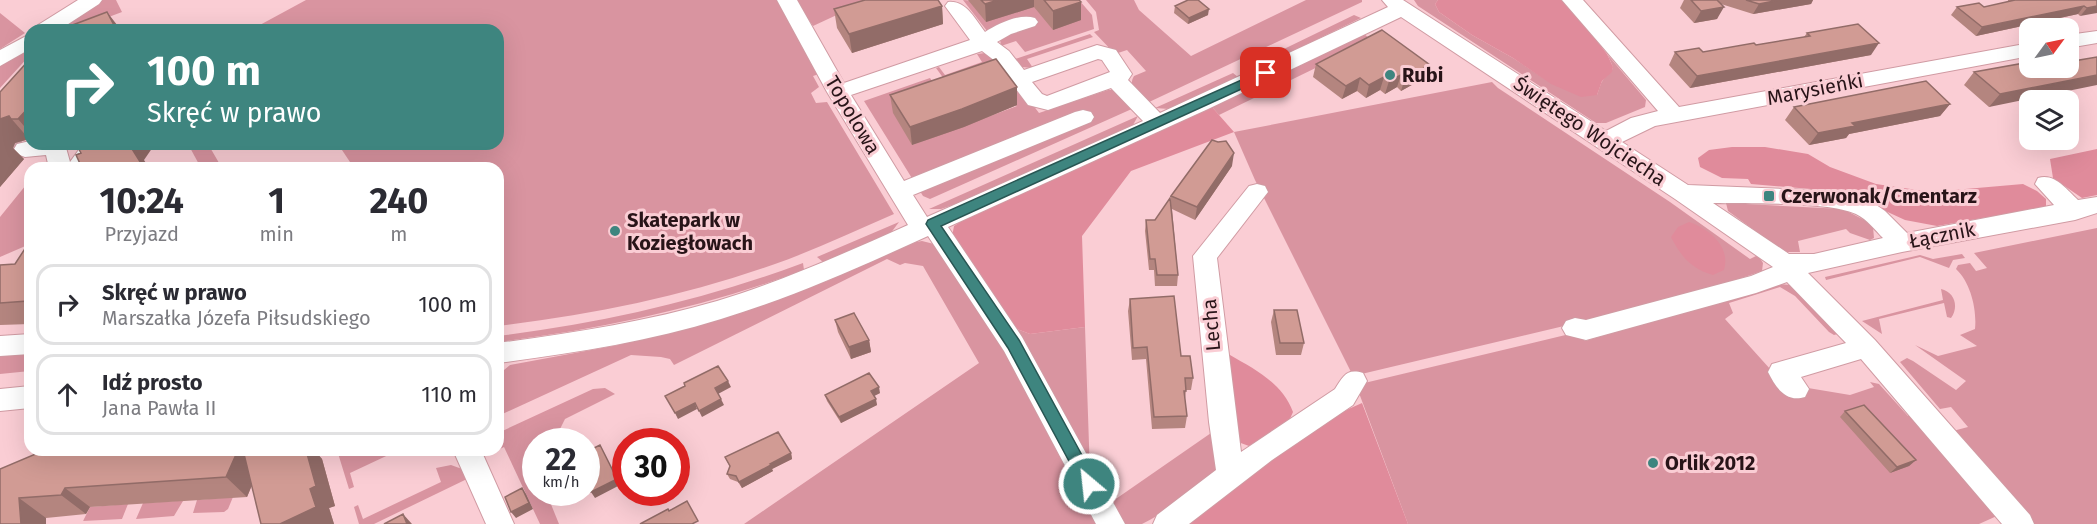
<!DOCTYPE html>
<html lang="pl">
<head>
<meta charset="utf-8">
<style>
	:root { --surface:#fff; --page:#f7f7f7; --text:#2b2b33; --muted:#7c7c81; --line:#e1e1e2 }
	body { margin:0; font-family:"Fira Sans",sans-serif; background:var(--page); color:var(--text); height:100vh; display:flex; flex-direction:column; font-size:22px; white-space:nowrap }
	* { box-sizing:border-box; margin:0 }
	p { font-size:20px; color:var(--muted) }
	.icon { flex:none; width:33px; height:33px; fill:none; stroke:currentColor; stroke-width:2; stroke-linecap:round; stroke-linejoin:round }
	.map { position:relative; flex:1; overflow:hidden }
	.side { position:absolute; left:24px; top:162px; width:480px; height:294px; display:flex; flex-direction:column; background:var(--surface); border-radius:18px; box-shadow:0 6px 24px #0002 }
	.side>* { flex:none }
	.guide { position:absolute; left:24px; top:24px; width:480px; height:126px; border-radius:18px; box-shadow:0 6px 24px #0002; background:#3e857f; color:#fff; overflow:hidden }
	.needle { width:39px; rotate:57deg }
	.buttons { position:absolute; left:2019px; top:18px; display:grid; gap:12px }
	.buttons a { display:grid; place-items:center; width:60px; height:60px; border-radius:12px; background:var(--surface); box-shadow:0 6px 24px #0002; font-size:30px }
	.speed { position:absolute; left:522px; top:428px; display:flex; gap:12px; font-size:30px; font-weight:700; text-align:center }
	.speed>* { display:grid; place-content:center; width:78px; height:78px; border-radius:50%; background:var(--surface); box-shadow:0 6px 24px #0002; line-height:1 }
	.speed small { font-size:15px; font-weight:400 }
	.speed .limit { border:9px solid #d22; background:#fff; color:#111 }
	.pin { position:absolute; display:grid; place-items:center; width:51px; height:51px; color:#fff; margin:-26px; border-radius:12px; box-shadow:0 3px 9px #0006 }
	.me { position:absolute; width:66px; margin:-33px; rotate:332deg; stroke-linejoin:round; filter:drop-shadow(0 0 4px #0008) }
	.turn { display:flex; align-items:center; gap:21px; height:126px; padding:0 24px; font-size:27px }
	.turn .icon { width:78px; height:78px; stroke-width:2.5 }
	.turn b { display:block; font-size:42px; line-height:51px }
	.eta { display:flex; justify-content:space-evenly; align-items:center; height:102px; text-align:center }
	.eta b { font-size:36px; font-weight:700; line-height:42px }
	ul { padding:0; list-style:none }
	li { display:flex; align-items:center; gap:18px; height:81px; margin:0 12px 9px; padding:0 12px; border:3px solid var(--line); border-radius:18px }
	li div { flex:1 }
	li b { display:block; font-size:22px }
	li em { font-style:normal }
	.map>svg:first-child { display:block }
	.green { fill:#d994a0 }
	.forest { fill:#e08b9b }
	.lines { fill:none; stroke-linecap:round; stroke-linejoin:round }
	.minor-tunnel { stroke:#d0a8ae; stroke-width:22; stroke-dasharray:22 10; stroke-linecap:butt }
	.minor-casing { stroke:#d09ba3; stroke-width:2 }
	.minor { fill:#fff; fill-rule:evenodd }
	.wall { fill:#b4857f }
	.shaded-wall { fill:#926c68 }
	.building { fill:#d19b94; stroke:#926c68; stroke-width:1.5 }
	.route { fill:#3e857f; stroke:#285653; stroke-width:1.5 }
	.poi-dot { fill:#3e857f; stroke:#facdd4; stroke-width:2 }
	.labels { text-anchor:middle; stroke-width:6; stroke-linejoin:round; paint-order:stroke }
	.poi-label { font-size:20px; font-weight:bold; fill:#281418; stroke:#facdd4; text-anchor:start }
	.street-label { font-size:20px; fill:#281418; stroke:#facdd4 }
</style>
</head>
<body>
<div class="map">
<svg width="2097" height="524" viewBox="0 0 2097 524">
	<rect width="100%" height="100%" fill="#facdd4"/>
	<path class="green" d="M100,0H116L122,12L74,30H53Z
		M306,0H779L819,74L813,76L819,87L811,93L816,103L827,102L894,214C854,231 815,250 775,264C685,296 592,315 498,326V168H354L338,144H498V30H261L258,26Z
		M795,0H869L813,26Z
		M963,0L1033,5L1079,0L1092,15L1094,29L1025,52L1016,41L1001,46L1000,39L1025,19L987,31Z
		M1086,0H1134L1139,10L1191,56L1306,0H1362V2L1147,103C1140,95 1127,87 1134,76L1146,71L1127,50L1115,54L1094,32L1099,30L1096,12Z
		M1414,0H1438L1435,4L1439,12L1472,35L1513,58L1551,83L1597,95C1599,90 1600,84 1603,80C1614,66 1616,73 1607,54L1646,100L1645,107L1606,123H1596L1418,6Z
		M0,13L25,33L0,49Z
		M1354,15L1361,18L1252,71L1247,67Z
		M1090,34L1093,37L1027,59L1033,68L1021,67L1012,60Z
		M1364,34L1368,37H1379L1219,115L1212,107Z
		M30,45V55L0,88V65Z
		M985,53L999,60L1039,113L1108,90H1113L1134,108L930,199L923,196L864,101L930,78L942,96L912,145L1017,106L944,79L936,68L939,67L945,75L982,62L977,54Z
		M1233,73L1238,77L1169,109L1155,108Z
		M1492,82L1498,88L1670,202L1750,259L1758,255L1763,263L1762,271L1686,297L1353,376L1255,180L1234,132Z
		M1138,116L1133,125L953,205L941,209H929Z
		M188,144H208L222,168H201Z
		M30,180V244L0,257V217Z
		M1726,203L1843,209L1868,222L1873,227L1874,238L1870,240L1850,233L1846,229L1798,241L1800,252H1787L1780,249L1728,211Z
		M899,222L890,234L823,262L817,257Z
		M2097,228V524H2029L1949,432L1968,427L1951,407L1940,409L1900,362L1907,358L1913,361L1956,390L1966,381L1915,345L1938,356L1977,346L1960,335L1975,329C1977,310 1971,283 1956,269L1958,265L1970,263L1976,271L1987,268L1974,253Z
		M922,241L934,244L1017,329L1030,334L1085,327L1090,474L1110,503L1211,433L1220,466C1196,490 1172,509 1142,524H744L979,363L923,266L905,263L900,265L887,259L674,365L670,359L661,357L631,355L498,416V375L510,365L618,345L730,316L827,281L916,242Z
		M1962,254L1965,258L1953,260L1949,268L1920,257L1826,280L1825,277L1920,255L1933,259Z
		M803,263L804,270C705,307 603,329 498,342V336C603,323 704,300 803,263Z
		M1780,284L1790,285L1841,333L1834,335L1829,332L1795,296L1780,287L1729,303L1733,313L1725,319L1790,391L1802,387L1850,395L1874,387L1870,382L1879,384L1908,416L1914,414L1999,515L1979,524H1408L1356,385L1578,332L1585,341Z
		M1941,289C1955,292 1959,307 1951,318L1947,317L1944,303L1879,319L1882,334L1862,321L1943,300Z
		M30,351V371L0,374V354Z
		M605,388L615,394L565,419L554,441H536V492H546L559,524H540L504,447L498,450V433L593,389Z
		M337,450H399L350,473L354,487L349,489Z
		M451,465L462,469L467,479L374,524H359L354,507L358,505L363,519L441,482L436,468Z
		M233,497L228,509L224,512L193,513L197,500Z
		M177,501H183L174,516L136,519L143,503Z
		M128,504L122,519L83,521L90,507Z"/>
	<path class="forest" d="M1438,0H1565L1607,54L1613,67L1612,72L1602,81L1597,95L1581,97L1551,84L1513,58L1472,35L1439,12L1435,4Z
		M1212,107L1234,132L1131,171L1082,236L1085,327L1030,334L1017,329L952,237L954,226L965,219Z
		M1732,147H1765L1808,154L1830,167L1876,184L1931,192L2023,184L2037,191L2046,199V207L1937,226L1905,220L1855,197L1835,191L1751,184L1748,179L1722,178L1700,167L1698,158L1709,150Z
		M2097,149V195L2082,198L2053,178L2050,159Z
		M1689,222C1709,229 1731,246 1724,270L1713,275C1692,269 1681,257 1671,237L1678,227Z
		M1230,355C1256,370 1282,383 1293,412L1289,421L1249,446L1238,442L1227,362Z
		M1362,403L1408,524H1186C1242,480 1296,431 1362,403Z"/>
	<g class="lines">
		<path class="minor-tunnel" d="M0,140H30"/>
		<g class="minor-casing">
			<path id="minor" d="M78,0H102L99,4L59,30H35L38,25Z
				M777,0H797L844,83L970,40L945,6L948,2C966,0 975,19 985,32C998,24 1019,13 1035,18L1038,22L1035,26L1011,34L997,42L1009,51L1024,70L1097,45L1116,50L1132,74L1128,80L1160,113L1388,7L1382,0H1403L1606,131L1631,118L1658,111L1562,0H1583L1679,107L2030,43V56L1655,126L1622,142L1688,185L1834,191L1872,202L1885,211L1907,233L2054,205L2035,184L2038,178C2055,173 2066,189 2078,200L2097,197V213L2075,220L1902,252L1808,273L1875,340L2030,515L2034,524H2002L1861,359L1801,377L1809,389L1805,397C1786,403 1776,388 1768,372L1772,364L1846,343L1787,282L1756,293L1586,340L1566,335L1562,328L1566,321L1575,318L1586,320L1751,276L1773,267L1675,199L1401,17L1208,109L948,227L1022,337L1125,524H1096L1004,351L928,236C860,267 793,297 721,319C648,342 573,353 498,363V343C572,333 645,322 717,301C783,281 845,253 908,225L827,92ZM982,51L995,61L1028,105L1048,110L1111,88L1143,121L927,217L913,195L1091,122L1094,117L1091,112L1083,110L1075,112L904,181L851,95ZM1098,59L1102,60L1110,72L1047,96L1042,94L1032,82ZM1713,203C1747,204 1827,201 1856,214C1867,219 1875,230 1883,238L1814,254H1789Z
				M2097,31V43L2068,48V35Z
				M30,34V49L0,66V50Z
				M30,141V144H65L70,162L83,144H106L91,168H49L46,155L25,157L17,154L14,149L17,144Z
				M1257,184L1265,186L1268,192L1217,258L1241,452L1335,389C1343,376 1347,368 1363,373L1367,381L1353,405L1272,460L1189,524H1153L1157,515L1216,470L1209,422L1193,256L1249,186Z
				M30,334V354L0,356V336Z
				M30,386V408L0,411V389Z
				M453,450H481L514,524H486Z"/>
		</g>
		<use href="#minor" class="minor"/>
	</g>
	<path class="wall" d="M968,0H1079L1081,2V20L1053,30L1034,7L986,22Z
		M1684,0H1813L1811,4L1753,14L1721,4L1717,19L1694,23L1680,8Z
		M2008,0H2097L2080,16L2078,14L1976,36L1951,15L1957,7H1984L2008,2Z
		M942,6L943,24L852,53L837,28L834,9Z
		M1175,6L1208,15L1188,24L1174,13Z
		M1807,33L1871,55L1690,88L1669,65L1675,52H1703L1756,45L1804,37Z
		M30,59V139L15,143L13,148L24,159L0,187V92Z
		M1316,64L1430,65L1426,77L1401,91L1397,87L1385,94L1380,90L1366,98L1357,91L1342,99L1313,77Z
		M2068,68L1989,107L1964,85L1974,72Z
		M1017,87V105L964,127L912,145L893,113L890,95Z
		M1950,104L1940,116L1849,134L1846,138L1809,145L1785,120L1794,107Z
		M1232,166L1195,220L1172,209L1178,275L1177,286H1155L1154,270H1149L1145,231L1146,220H1155L1171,200V196Z
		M30,241V324L0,325V265L15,264Z
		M1130,299L1181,356L1193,378L1191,390H1186L1185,399L1187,416L1185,428L1152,429L1146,359L1132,360L1128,311Z
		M1274,310L1304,343L1301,355H1276L1271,322Z
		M835,320L869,340L871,352L851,359L838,332Z
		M880,393L874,396L877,405L841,423L827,401L825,395Z
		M1845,411L1916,460L1909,466L1890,473L1840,417Z
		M45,450H314L322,459L335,506L329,508L334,524H261L252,485L247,497L90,507L86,514L46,518V524H0Z
		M791,453L792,459L772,469L773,471L742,488L738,482L730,479L727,474L730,467L725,457Z"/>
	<path class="shaded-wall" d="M998,0H1034V7L986,22L985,4Z
		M1779,0H1813L1811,4L1753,14L1759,4Z
		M1081,2V20L1053,30V11Z
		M942,6L943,24L852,53L849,34Z
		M2084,6L2078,14L1976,36L1982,27Z
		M2097,6V13L2080,16L2087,8Z
		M1724,7L1717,19L1694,23L1701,11Z
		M1209,9L1208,15L1188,24L1189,18Z
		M107,12L121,30H115Z
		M1879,43L1871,55L1690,88L1697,76Z
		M1430,65L1426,77L1401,91L1405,78Z
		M1401,75L1397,87L1385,94L1389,81Z
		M2097,75V85L1989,107L2000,94Z
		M1384,77L1380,90L1366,98L1369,85Z
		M1360,78L1357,91L1342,99L1346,86Z
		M1017,87V105L964,127L912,145L910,127Z
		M1950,104L1940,116L1849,134L1846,138L1809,145L1818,133L1852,123Z
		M30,106V133L18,119Z
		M9,116L29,139L15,143L13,148L24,159L0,187V119Z
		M129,144H155L144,160L149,168H144Z
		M1234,153L1232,166L1195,220L1197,207Z
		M869,340L871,352L851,359L849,347Z
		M728,381L731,387L718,394L715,388Z
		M879,387L880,393L872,397L871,391Z
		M721,399L724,405L702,417L699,411Z
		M876,399L877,405L841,423L839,417Z
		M695,403L697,409L678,419L675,413Z
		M238,450H249L261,463L247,497L226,477Z
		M305,450H314L322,459L335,506L329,508L334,524H280L310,489Z
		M603,451L620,485L595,498L591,492Z
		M791,453L792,459L772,469L773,471L742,488L739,482L770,464Z
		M1916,460L1909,466L1890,473L1897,467Z
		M65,488L90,507L86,514L61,495Z
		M522,488L526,494L533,509L516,518L511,512Z
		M19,498L46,518V524H21Z
		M403,514L412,524H407Z"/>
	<path class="building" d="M865,0H938L942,6L849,34L834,9Z
		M981,0H998L985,4Z
		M1044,0H1079L1081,2L1053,11Z
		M1188,0H1198L1209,9L1189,18L1175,6Z
		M1691,0H1717L1724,7L1701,11Z
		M1746,0H1779L1759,4Z
		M2015,0H2097V6L2087,8L2084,6L1982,27L1957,7L1979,3L1984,7Z
		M107,12L116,29L61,30L62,29Z
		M1858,24L1879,43L1697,76L1675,52L1699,48L1703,52L1754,43L1756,45L1810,36L1807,33Z
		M1382,30L1430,65L1405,78L1401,75L1389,81L1384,77L1369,85L1360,78L1346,86L1316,64Z
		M2097,57V75L2000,94L1974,72L2030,62V68H2068V62Z
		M30,59V106L18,119H11L9,116L0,119V92Z
		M996,59L1017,87L962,109L910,127L890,95Z
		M1926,81L1950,104L1852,123L1855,126L1818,133L1794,107Z
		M1212,140L1218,142L1226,141L1234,153L1197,207L1171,196Z
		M76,144H129L144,168H82L76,155L81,153Z
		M1170,198L1178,275H1157L1155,259H1150L1146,220H1155Z
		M30,241V298L28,301L0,303V265L15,264Z
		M1174,296L1181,356H1190L1193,378H1185L1186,391H1184L1187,416L1154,417L1147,347L1133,348L1130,299Z
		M1274,310H1297L1304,343H1280Z
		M854,313L869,340L849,347L835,320Z
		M718,366L728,381L715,388L721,399L699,411L695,403L675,413L665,396L685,386L684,383Z
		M869,373L879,387L871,391L876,399L839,417L825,395Z
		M1864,405L1916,460L1897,467L1845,411Z
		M778,432L791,453L770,464L771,465L739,482L736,476L727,474L730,466L725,457Z
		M600,445L617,479L591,492L586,482V450H590Z
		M45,450H238L226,477L65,488L61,495L19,498L21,524H0V469Z
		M243,450H306L316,486L310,489L316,507L280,524H261Z
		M522,488L529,503L511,512L505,497Z
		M687,501L698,521L692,524H640L668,509L669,511Z
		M403,514L407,524H384Z"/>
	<path class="route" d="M1266,69L1270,70V76L941,226L1019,340L1095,479L1097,484L1095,489L1089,491L1084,489L1008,348L926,224L928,220Z"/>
	<g class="poi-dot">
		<circle cx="1390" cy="75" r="6"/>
		<rect x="1763" y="190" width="12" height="12" rx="3"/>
		<circle cx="615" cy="231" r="6"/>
		<circle cx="1653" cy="463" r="6"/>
	</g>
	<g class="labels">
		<g class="poi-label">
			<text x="1402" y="82">Rubi</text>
			<text x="1781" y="203">Czerwonak/Cmentarz</text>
			<text x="627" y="227">Skatepark w<tspan x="627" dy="23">Koziegłowach</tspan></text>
			<text x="1665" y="470">Orlik 2012</text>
		</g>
		<g class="street-label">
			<text transform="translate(1815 89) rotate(-11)" y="7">Marysieńki</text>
			<text transform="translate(853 115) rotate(59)" y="7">Topolowa</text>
			<text transform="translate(1590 131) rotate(34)" y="7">Świętego Wojciecha</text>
			<text transform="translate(1942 235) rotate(-11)" y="7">Łącznik</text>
			<text transform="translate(1211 325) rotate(-95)" y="7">Lecha</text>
		</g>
	</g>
</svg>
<div class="buttons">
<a><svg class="needle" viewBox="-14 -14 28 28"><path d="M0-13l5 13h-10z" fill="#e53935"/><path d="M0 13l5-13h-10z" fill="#7c7c81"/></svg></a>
<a><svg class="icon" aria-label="layers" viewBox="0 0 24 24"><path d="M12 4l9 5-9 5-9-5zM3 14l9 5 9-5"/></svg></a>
</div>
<div class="speed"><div>22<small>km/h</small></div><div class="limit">30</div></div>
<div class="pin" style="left:1266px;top:73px;background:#d93025"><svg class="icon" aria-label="arrive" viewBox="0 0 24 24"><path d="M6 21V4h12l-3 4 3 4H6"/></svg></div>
<svg class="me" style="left:1089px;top:484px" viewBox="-20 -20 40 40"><circle r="17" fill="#3e857f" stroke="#fff" stroke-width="3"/><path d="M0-11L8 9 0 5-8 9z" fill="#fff"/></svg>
<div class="guide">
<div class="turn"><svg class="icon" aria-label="right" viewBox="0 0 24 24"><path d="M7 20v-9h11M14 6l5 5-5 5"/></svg><div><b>100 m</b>Skręć w prawo</div></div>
</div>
<section class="side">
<div class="eta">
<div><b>10:24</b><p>Przyjazd</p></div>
<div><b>1</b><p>min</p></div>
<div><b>240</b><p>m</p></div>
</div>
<ul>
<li><svg class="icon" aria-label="right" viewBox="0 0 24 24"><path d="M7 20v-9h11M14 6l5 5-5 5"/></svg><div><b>Skręć w prawo</b><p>Marszałka Józefa Piłsudskiego</p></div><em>100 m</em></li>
<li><svg class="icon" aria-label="ahead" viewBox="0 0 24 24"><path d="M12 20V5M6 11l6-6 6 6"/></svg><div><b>Idź prosto</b><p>Jana Pawła II</p></div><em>110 m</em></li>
</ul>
</section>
</div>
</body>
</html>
